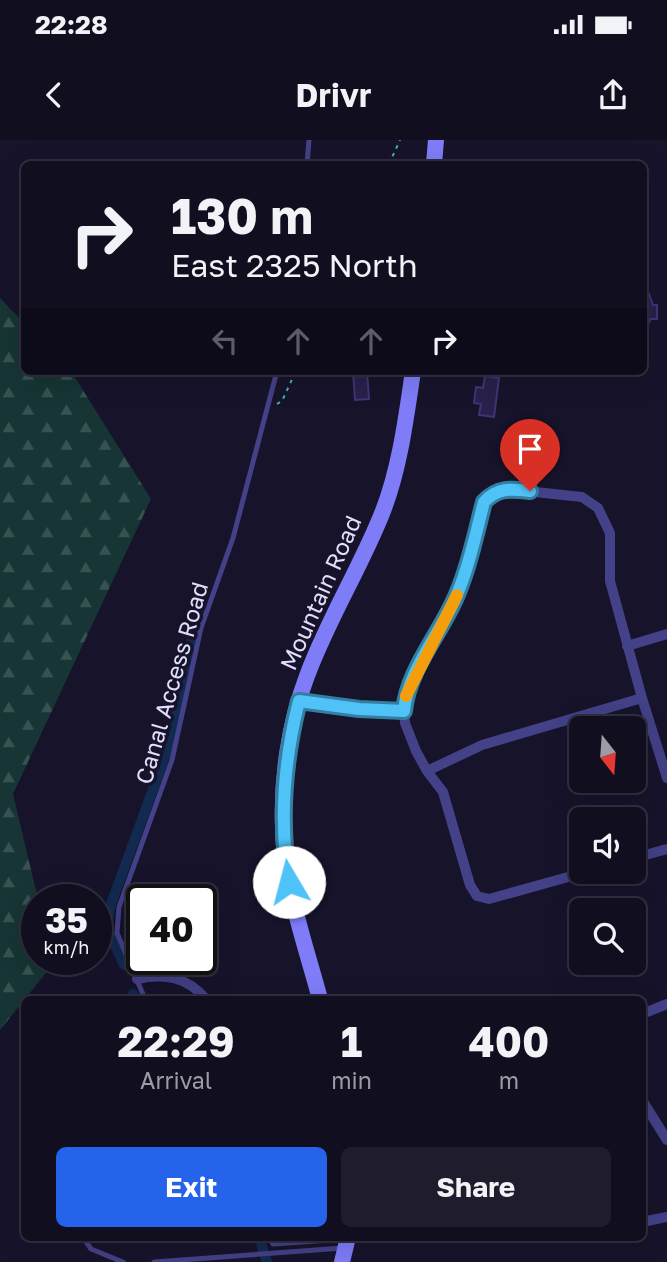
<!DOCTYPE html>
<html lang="en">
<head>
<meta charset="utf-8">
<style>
	:root { --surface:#110e20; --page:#1e1c2d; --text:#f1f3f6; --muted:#9c9ca5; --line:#302e3e; --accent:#2563eb }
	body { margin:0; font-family:"Golos Text",sans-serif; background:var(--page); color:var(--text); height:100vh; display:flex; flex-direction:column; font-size:26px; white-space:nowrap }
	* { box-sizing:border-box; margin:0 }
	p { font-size:23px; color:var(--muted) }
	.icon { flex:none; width:38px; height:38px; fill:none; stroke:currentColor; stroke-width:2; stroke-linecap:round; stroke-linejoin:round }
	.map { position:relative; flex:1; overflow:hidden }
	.drawer { position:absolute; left:21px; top:856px; width:625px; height:245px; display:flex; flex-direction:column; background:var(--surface); border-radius:10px; box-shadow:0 7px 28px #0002,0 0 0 2px var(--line) }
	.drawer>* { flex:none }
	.top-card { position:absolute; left:21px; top:21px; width:626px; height:214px; border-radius:10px; box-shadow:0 7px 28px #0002,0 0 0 2px var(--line); background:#110e20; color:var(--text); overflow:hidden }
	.needle { width:46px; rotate:163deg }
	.fabs { position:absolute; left:569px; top:576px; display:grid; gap:14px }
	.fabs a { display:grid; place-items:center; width:77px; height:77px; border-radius:10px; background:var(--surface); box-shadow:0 7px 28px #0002,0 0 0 2px var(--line); font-size:35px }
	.speed { position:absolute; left:21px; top:744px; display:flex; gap:14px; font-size:35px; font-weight:700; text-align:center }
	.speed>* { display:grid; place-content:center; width:91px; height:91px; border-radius:50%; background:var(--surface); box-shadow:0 7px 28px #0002,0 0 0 2px var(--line); line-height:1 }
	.speed small { font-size:18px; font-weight:400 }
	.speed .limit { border:4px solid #111; border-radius:10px; background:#fff; color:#111 }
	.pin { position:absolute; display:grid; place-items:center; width:60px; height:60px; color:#fff; margin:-72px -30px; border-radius:50% 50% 50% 0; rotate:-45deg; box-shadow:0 0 7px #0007 }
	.pin .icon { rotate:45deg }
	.me { position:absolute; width:77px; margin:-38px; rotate:352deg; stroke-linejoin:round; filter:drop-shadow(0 0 5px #0008) }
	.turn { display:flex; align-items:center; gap:24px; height:147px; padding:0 35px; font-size:32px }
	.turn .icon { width:91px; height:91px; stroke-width:2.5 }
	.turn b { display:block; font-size:49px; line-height:60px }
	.lanes { display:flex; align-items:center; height:66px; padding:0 35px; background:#0003; justify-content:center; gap:35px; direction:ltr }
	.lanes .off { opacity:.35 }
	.eta { display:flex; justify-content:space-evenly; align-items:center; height:119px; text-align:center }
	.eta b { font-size:42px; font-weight:700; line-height:49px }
	.primary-button { display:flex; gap:14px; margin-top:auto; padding:14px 35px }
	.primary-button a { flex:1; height:80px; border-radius:10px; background:var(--accent); color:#fff; font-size:28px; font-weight:700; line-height:80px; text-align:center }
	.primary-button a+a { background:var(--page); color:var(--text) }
	.status { display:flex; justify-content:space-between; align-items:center; height:49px; padding:0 35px; background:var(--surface); direction:ltr }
	.status svg { height:19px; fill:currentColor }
	header { display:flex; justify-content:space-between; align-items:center; height:91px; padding:0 35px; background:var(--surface); font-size:32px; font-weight:700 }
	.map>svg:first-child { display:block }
	.forest { fill:url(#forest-firs) }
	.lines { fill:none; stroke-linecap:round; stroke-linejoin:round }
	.canal { stroke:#132a50; stroke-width:10 }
	.building { fill:#29204b; stroke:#403476; stroke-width:2 }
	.path { stroke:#39b8af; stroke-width:2; stroke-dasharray:3.5 5; stroke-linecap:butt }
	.lane { stroke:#434187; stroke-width:5 }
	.street { stroke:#434187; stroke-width:10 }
	.secondary { stroke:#7e7cf7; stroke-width:16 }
	.route-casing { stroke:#337fa1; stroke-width:18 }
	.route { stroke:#4fc3f7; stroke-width:12 }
	.slow { stroke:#f59e0b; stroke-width:12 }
	.labels { text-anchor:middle; stroke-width:7; stroke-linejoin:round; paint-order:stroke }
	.street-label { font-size:23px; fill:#e2dffd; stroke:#17132b }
</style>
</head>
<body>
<div class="status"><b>22:28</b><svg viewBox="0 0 49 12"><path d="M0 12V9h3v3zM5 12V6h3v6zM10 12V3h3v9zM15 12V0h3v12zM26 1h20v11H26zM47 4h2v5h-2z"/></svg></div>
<header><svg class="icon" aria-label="back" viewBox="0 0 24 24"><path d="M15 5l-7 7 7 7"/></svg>Drivr<svg class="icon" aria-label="share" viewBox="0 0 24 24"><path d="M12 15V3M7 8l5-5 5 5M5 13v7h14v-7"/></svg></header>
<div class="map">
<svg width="667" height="1122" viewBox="0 0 667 1122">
	<defs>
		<pattern id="forest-firs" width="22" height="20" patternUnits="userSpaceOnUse" patternTransform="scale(1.75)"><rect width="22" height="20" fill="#163534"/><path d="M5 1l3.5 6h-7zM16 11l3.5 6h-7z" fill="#385252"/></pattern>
	</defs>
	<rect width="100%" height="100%" fill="#17132b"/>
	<path class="forest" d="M0,158L24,183V231H71L151,359L13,654L38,759L37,819H53L54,823L0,890Z"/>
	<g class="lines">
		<path class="canal" d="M124,825L107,788L111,764L172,597L182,539L200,466
			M133,854L135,859
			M259,1097L267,1122"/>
	</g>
	<path class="building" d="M645,143L653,165H657V179H651L644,190Z
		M353,231H367L369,259L355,260Z
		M485,236L499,238L494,277L479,275L481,264L474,263L476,247L483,248Z"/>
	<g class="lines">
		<path class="path" d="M389,24L400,0
			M277,264L282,261L296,231"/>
		<path class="lane" d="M307,24L309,0
			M145,859L117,793L119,767L172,620L201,488L233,398L277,231
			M83,1097L91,1109L123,1122
			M269,1097L273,1104L345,1099
			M154,1122L343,1108"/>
		<path class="street" d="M627,506L667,494
			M299,560L359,570L404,571
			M427,631L482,605L642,558
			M634,718L667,709
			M586,732L489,759L477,756L470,745L443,652L427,631L416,611L405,583L404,571L405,558L413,538L459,452L484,362L492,353L507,349L582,357L598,368L610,393V441L642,558L667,638
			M137,839C165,833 187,837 206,859
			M642,874L667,864
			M642,960L667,1000
			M642,1082L667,1077"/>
		<path class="secondary" d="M434,24L436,0
			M320,859C305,803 284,746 283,688C281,638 289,583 307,536C328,479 361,427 383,371C400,327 406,278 413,231
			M342,1122L348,1097"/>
	</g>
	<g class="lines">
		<g class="route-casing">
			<path id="route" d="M289,742C279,681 284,620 299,561L359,569L404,571C408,528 443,491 458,452C470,424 476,392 484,362C498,347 511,349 530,351"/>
		</g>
		<use href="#route" class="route"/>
		<path class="slow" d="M406,556L457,455"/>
	</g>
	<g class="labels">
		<g class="street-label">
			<text transform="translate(321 453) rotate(-66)" y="8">Mountain Road</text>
			<text transform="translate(172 543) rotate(-74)" y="8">Canal Access Road</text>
		</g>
	</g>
</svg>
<div class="fabs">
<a><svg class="needle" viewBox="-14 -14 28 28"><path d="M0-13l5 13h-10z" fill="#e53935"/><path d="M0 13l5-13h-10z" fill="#9c9ca5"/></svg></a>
<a><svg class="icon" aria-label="sound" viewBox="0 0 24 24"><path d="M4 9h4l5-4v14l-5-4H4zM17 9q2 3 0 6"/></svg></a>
<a><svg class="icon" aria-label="search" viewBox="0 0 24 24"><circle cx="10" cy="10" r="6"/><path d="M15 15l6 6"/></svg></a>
</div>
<div class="speed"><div>35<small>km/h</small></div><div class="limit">40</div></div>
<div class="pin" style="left:530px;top:351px;background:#d93025"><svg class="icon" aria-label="arrive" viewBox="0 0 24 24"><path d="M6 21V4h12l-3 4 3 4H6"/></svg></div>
<svg class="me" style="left:289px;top:742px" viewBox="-20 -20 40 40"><circle r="19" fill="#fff"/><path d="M0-13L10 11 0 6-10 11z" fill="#4fc3f7"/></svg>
<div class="top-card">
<div class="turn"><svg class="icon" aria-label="right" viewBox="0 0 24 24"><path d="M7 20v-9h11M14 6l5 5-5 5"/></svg><div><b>130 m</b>East 2325 North</div></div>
<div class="lanes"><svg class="icon off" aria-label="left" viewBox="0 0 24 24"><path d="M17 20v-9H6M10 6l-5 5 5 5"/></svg><svg class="icon off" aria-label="ahead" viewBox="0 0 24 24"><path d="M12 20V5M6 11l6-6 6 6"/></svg><svg class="icon off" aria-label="ahead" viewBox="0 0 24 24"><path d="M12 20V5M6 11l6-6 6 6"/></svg><svg class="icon" aria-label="right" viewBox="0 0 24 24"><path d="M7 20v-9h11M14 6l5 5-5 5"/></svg></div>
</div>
<section class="drawer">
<div class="eta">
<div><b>22:29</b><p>Arrival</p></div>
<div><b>1</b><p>min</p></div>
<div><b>400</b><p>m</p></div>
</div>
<div class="primary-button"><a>Exit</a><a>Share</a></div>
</section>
</div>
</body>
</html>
